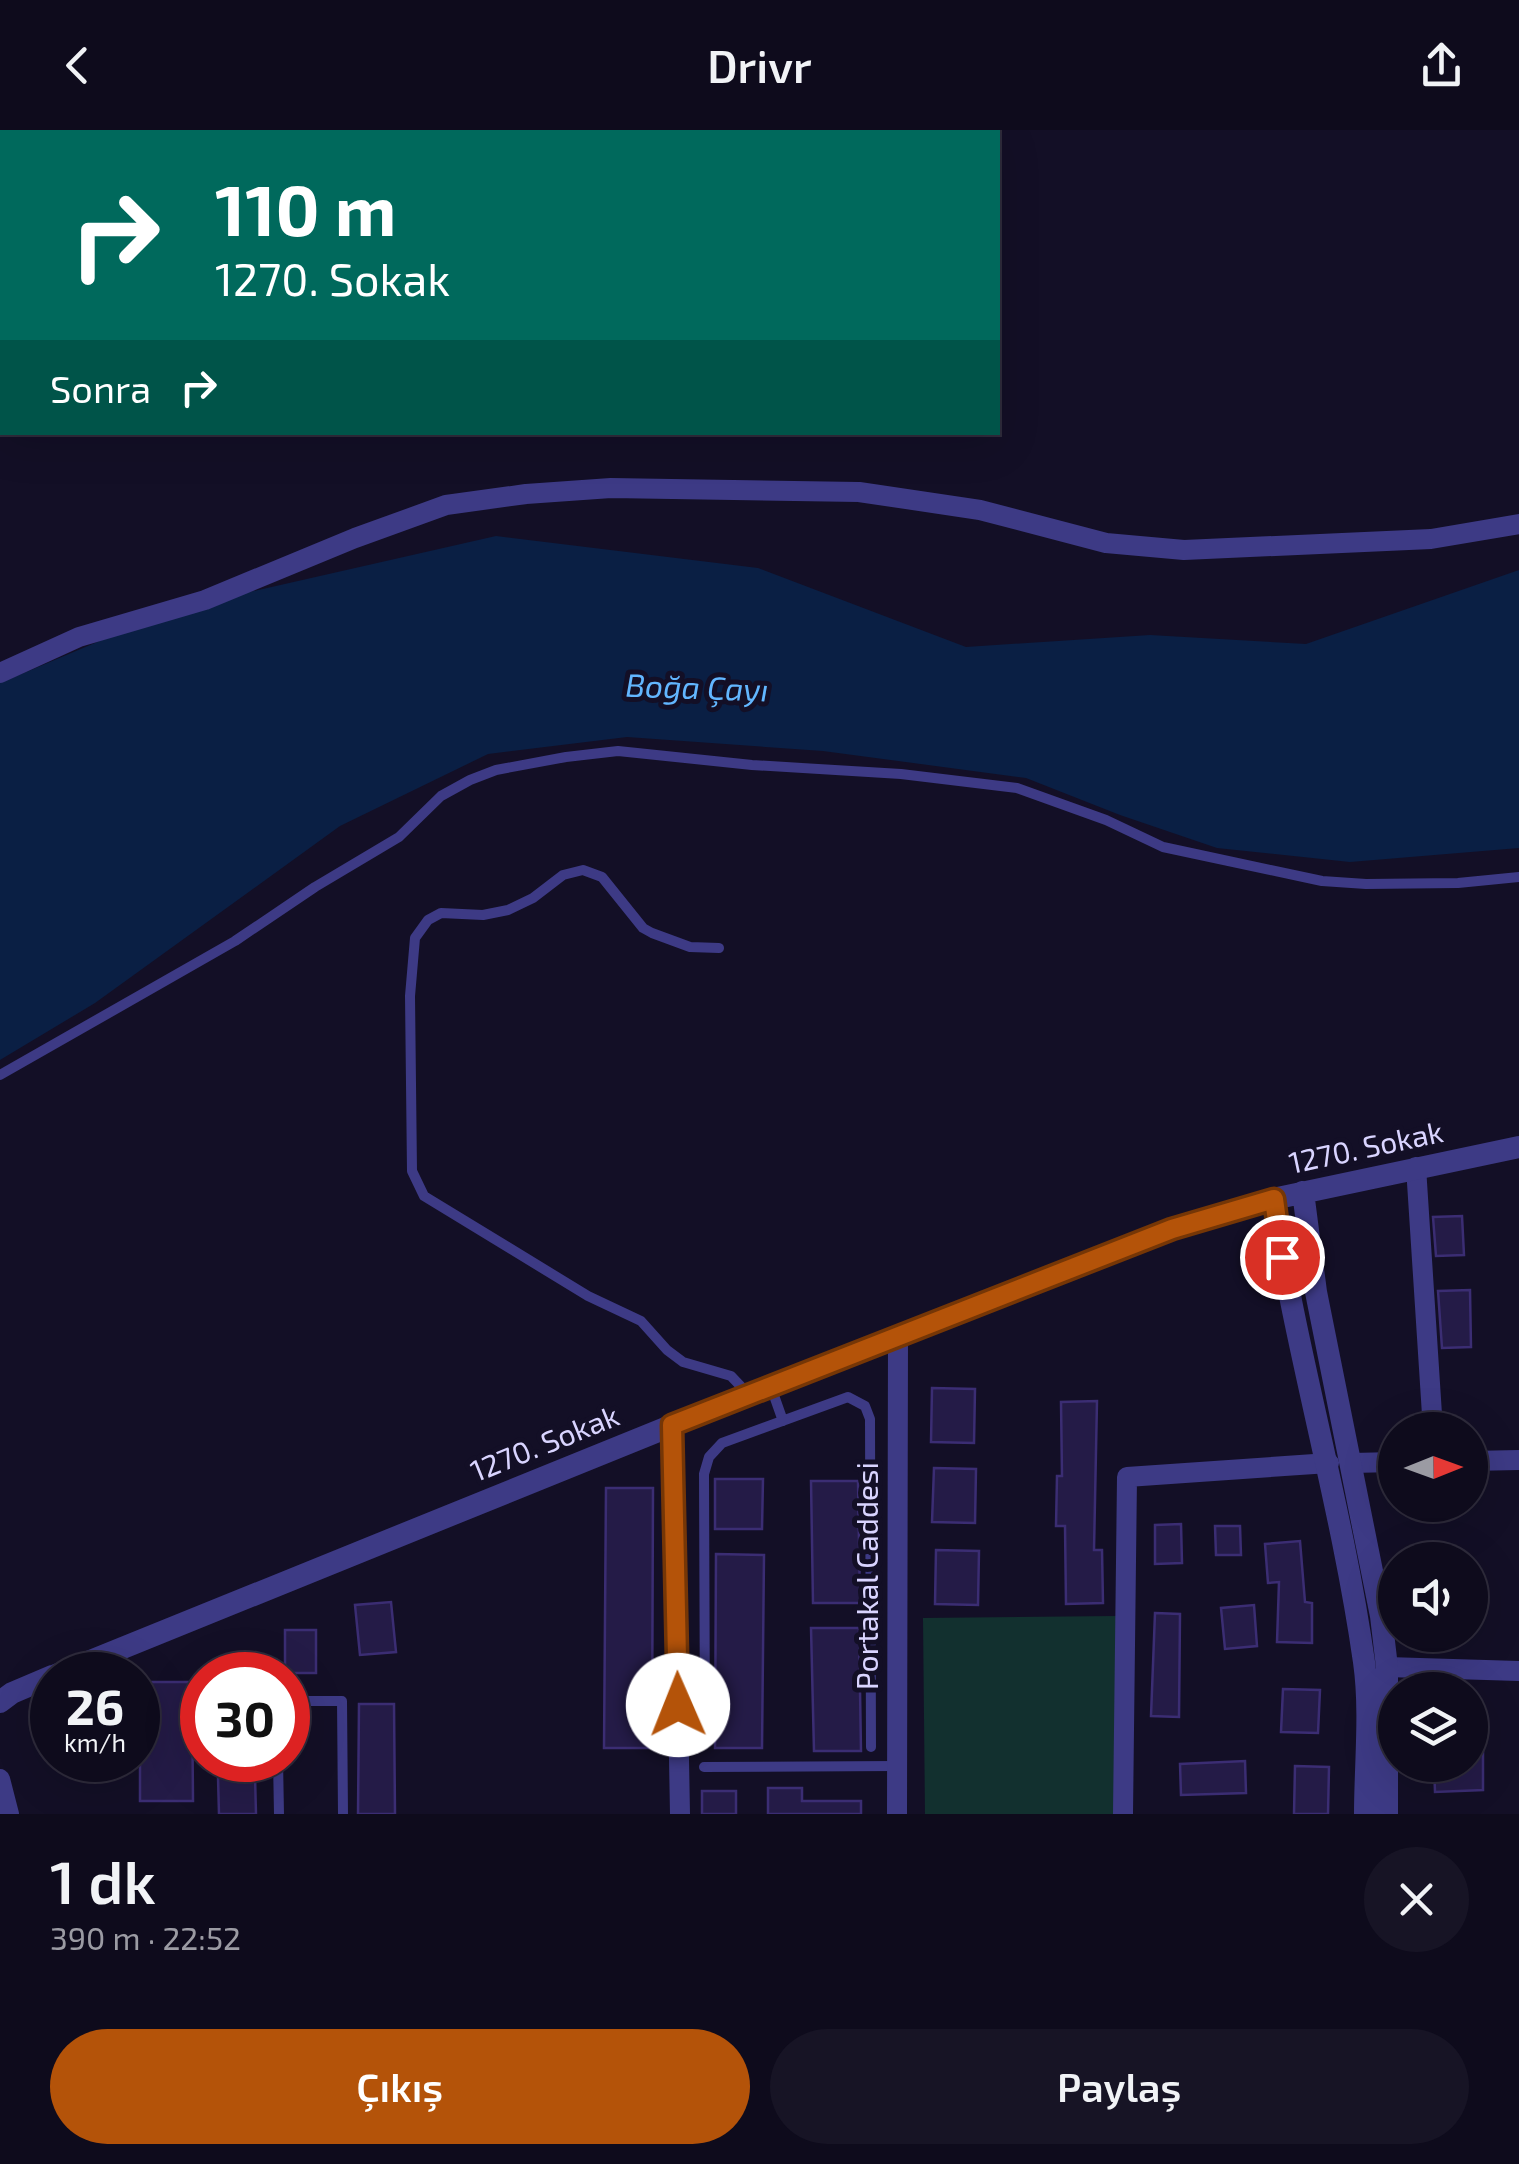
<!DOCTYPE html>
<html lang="tr">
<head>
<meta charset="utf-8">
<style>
	:root { --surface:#0e0b1c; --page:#171425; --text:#f1f3f6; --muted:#9b9ba3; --line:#2e2b3b; --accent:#b45309 }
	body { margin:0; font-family:"Exo 2",sans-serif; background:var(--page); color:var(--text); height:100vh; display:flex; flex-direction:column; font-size:38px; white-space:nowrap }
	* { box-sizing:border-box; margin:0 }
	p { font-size:32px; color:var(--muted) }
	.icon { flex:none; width:55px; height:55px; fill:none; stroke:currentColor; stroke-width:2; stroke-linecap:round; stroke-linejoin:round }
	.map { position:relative; height:1684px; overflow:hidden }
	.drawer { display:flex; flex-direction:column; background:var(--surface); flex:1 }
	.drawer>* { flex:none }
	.top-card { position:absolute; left:0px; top:0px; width:1000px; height:305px; box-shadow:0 10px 40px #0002,0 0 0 2px var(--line); background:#00695c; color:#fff; overflow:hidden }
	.needle { width:65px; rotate:89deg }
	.buttons { position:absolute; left:1378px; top:1282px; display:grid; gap:20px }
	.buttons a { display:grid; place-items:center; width:110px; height:110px; border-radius:50%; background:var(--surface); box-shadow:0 10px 40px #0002,0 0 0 2px var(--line); font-size:50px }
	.speed { position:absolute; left:30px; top:1522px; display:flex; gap:20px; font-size:50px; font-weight:700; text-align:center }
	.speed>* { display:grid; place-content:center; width:130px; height:130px; border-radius:50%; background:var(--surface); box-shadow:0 10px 40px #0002,0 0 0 2px var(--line); line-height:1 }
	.speed small { font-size:25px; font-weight:400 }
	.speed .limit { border:15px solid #d22; background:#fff; color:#111 }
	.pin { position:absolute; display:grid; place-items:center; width:85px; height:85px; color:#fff; margin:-42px; border:5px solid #fff; border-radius:50%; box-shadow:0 2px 10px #0007 }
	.me { position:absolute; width:110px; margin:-55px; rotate:359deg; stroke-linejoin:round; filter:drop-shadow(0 0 8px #0008) }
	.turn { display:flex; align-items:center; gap:35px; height:210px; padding:0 50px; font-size:45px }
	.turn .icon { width:130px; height:130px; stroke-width:2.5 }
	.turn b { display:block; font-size:70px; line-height:85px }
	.then { display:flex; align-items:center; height:95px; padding:0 50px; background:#0003; gap:20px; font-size:38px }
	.round { display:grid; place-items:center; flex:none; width:105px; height:105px; border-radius:52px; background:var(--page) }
	.summary { display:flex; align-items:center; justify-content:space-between; height:170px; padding:0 50px }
	h1 { font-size:60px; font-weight:600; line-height:75px }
	.cta { display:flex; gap:20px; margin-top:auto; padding:20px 50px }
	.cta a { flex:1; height:115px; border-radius:60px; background:var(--accent); color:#fff; font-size:40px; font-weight:600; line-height:115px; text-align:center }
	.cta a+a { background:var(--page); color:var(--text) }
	header { display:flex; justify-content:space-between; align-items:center; height:130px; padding:0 50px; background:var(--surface); font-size:45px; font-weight:600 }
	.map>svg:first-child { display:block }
	.green { fill:#12302f }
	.water { fill:#0a1f44 }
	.building { fill:#241b47; stroke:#3b2d73; stroke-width:2.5 }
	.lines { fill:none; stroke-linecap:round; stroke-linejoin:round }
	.service { stroke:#3d3a85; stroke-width:10 }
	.minor { stroke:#3d3a85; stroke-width:20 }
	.tertiary { stroke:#3d3a85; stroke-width:22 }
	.route-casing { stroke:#753606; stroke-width:25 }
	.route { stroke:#b45309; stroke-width:18 }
	.labels { text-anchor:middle; stroke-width:10; stroke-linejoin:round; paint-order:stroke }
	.street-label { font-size:30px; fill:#d9d4ff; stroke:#130f26 }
	.water-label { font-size:32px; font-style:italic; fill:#62b6ff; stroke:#130f26 }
</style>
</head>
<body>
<header><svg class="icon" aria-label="back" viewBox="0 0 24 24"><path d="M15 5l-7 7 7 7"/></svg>Drivr<svg class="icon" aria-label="share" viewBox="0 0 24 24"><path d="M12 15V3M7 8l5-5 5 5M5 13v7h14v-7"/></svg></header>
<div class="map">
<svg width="1519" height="1684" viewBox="0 0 1519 1684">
	<rect width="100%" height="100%" fill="#130f26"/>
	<path class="green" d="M1117,1486L1115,1684H925L923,1488Z"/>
	<path class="water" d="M496,406L758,438L966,517L1150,505L1306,514L1519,440V718L1350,732L1217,718L1120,685L1026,648L823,621L627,607L488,624L340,696L95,873L0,930V553L140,494L227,467Z"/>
	<path class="building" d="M1462,1086L1464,1125L1436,1126L1433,1087Z
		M1470,1160L1471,1217L1442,1218L1438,1161Z
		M932,1258L975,1259L974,1313L931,1312Z
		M1097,1271L1094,1420H1102L1103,1473L1066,1474L1065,1396H1056L1057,1346H1062L1061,1272Z
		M934,1338L976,1339L975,1393L932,1392Z
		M715,1349H763L762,1399H715Z
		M811,1351H858L860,1473H813Z
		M606,1358H653L652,1618H604Z
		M1181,1394L1182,1433L1155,1434V1395Z
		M1215,1396H1240L1241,1425H1216Z
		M1300,1411L1305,1472L1312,1473V1513L1277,1512L1279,1452L1268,1453L1265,1414Z
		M936,1420L979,1421L978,1475L935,1474Z
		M716,1424L764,1425L762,1618H715Z
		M391,1472L396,1522L360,1525L355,1475Z
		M1254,1475L1257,1516L1225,1519L1221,1478Z
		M1155,1483L1180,1484L1179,1587L1151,1586Z
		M811,1498H859L861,1621H814Z
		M285,1500H316V1543H285Z
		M140,1552H192L193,1671H140Z
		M1283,1559L1320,1560L1318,1603L1281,1602Z
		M359,1574H394L395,1684H358Z
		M1470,1591H1483V1660L1435,1662L1434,1635H1470Z
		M1245,1631L1246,1663L1181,1665L1180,1634Z
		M1295,1636L1329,1637L1328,1684H1294Z
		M255,1646L256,1684H219L218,1647Z
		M768,1658H802V1671H861V1684H768Z
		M702,1661H736V1684H702Z"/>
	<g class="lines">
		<path class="service" d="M719,818L690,817L652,803L643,798L602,747L583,740L563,745L533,768L508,780L483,785L441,783L428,790L415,808L410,866L412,1041L424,1066L588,1166L641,1191L667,1220L683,1232L731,1246L749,1265
			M0,945L235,811L315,757L399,707L441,666L470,650L496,640L566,627L618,621L752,635L901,644L1017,658L1106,690L1163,717L1322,751L1366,754L1458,753L1519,747
			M771,1257L783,1291
			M288,1571H342L343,1684
			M705,1607L704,1344L709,1327L722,1313L848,1267L865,1276L870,1289L871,1617
			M278,1630L279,1684
			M704,1637L897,1636"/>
		<path class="minor" d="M0,543L79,507L205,470L355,408L446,375L526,364L611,358L859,362L980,380L1106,413L1184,420L1431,409L1519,394
			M1416,1037L1433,1300
			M673,1295L680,1684
			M1470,1331L1519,1330
			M1352,1333L1395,1332
			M1387,1537L1519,1541
			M0,1649L9,1684
			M897,1684L898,1208
			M1123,1684L1127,1347L1329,1333"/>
		<path class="tertiary" d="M1303,1062L1316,1162L1381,1486L1387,1537V1684
			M1273,1069C1296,1224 1342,1376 1364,1532C1371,1581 1365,1635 1365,1684
			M56,1545L673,1295L1172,1099L1273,1069L1519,1017
			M0,1572L12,1563L52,1546"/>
	</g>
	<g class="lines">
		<g class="route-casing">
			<path id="route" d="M678,1575L672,1295L1172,1099L1274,1069L1282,1127"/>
		</g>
		<use href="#route" class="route"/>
	</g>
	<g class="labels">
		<g class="street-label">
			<text transform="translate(1366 1018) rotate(-12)" y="10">1270. Sokak</text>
			<text transform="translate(545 1314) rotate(-22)" y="10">1270. Sokak</text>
			<text transform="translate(868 1446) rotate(-90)" y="10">Portakal Caddesi</text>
		</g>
		<g class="water-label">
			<text transform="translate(697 558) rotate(2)" y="11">Boğa Çayı</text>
		</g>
	</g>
</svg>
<div class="buttons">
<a><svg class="needle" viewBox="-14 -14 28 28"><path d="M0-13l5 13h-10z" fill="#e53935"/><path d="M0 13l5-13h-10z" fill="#9b9ba3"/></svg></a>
<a><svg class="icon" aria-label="sound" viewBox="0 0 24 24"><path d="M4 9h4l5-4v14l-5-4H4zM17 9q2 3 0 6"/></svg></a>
<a><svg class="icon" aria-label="layers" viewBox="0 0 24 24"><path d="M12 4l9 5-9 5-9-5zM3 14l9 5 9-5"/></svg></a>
</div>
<div class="speed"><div>26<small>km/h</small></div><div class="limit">30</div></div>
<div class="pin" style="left:1282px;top:1127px;background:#d93025"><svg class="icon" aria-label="arrive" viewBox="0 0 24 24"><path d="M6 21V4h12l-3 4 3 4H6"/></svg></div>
<svg class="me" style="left:678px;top:1575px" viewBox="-20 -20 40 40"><circle r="19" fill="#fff"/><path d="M0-13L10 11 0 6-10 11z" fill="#b45309"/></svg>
<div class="top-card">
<div class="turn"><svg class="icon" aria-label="right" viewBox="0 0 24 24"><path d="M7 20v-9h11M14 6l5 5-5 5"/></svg><div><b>110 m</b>1270. Sokak</div></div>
<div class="then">Sonra<svg class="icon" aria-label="right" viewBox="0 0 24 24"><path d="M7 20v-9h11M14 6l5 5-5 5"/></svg></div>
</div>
</div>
<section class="drawer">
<div class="summary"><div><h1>1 dk</h1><p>390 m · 22:52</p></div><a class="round"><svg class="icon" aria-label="close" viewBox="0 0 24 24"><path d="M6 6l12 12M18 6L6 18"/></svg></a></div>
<div class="cta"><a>Çıkış</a><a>Paylaş</a></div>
</section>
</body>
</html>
